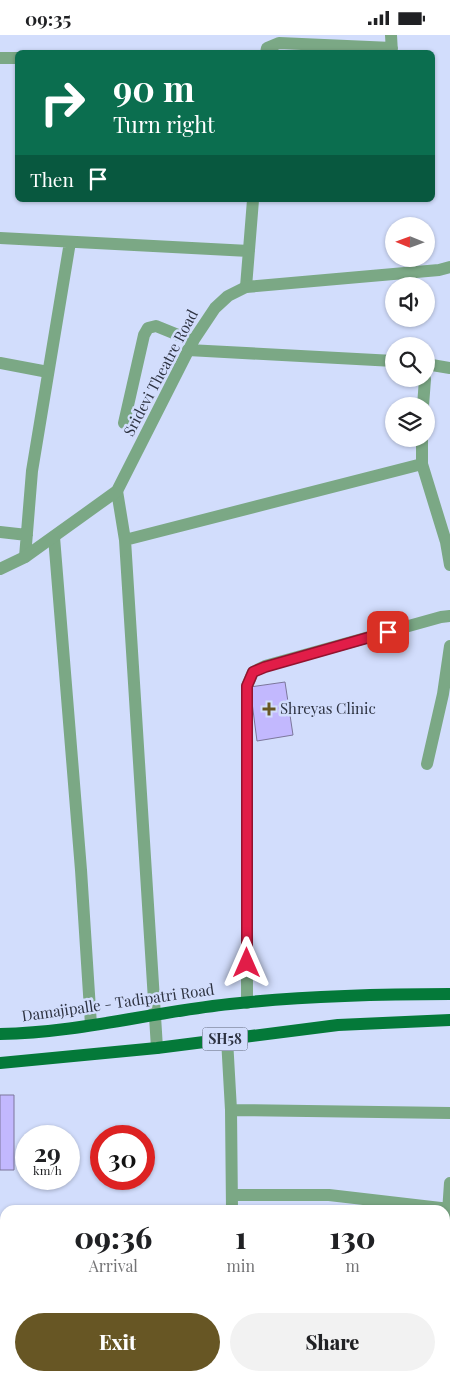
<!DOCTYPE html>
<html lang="en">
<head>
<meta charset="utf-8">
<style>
	:root { --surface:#fff; --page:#f2f2f2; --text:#202124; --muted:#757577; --accent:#675624 }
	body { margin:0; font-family:"Playfair Display",serif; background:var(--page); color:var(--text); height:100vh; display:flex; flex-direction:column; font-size:19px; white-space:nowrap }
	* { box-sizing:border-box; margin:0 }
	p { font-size:16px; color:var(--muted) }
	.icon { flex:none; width:28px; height:28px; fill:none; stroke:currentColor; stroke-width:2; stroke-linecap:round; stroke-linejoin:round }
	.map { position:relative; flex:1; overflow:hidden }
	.sheet { position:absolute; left:0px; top:1170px; width:450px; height:176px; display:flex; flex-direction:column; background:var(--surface); border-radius:15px 15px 0 0; box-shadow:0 1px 4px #0004 }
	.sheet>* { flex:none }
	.top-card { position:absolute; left:15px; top:15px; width:420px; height:152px; border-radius:8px; box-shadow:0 1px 4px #0004; background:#0b6e4f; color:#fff; overflow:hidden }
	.needle { width:32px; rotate:271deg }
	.fabs { position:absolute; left:385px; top:182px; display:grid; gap:10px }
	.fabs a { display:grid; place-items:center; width:50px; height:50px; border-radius:50%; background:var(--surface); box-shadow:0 1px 4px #0004; font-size:25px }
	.speed { position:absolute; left:15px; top:1090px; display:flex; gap:10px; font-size:25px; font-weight:700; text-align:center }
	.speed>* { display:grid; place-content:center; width:65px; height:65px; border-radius:50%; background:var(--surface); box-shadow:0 1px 4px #0004; line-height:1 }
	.speed small { font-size:12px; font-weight:400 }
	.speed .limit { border:8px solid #d22; background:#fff; color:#111 }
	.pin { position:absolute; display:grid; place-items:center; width:42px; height:42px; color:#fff; margin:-21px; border-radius:10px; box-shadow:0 2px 8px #0006 }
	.me { position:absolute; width:55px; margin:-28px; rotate:0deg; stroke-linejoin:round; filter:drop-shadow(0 0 4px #0008) }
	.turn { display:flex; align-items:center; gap:18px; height:105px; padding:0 15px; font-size:22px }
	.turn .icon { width:65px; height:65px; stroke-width:2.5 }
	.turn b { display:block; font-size:35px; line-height:42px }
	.then { display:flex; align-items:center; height:48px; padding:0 15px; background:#0003; gap:10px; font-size:19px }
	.eta { display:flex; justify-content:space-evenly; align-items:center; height:85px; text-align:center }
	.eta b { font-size:30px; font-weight:800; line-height:35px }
	.action { display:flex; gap:10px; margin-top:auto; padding:10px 15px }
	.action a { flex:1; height:58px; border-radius:30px; background:var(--accent); color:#fff; font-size:20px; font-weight:800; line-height:58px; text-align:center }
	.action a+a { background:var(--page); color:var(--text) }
	.status { display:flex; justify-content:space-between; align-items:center; height:35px; padding:0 25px; background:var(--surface); direction:ltr }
	.status svg { height:14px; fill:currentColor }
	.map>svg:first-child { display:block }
	.building { fill:#c2b8fe; stroke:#7c779b }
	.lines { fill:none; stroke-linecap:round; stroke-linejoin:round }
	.minor { stroke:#7ba885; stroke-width:12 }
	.tertiary { stroke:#7ba885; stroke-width:12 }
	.primary { stroke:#047939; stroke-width:12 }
	.route-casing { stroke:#92132f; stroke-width:12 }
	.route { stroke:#e11d48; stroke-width:9 }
	.poi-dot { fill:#675624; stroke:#d2ddfc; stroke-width:2 }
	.labels { text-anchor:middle; stroke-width:5; stroke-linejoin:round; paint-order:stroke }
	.shield { fill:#d2ddfc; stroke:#5e6579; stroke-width:1 }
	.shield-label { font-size:14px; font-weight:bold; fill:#2d3241 }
	.street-label { font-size:15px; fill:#2d3241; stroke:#d2ddfc }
	.poi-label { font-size:15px; fill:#2d3241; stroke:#d2ddfc; text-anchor:start }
</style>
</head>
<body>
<div class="status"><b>09:35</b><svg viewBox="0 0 49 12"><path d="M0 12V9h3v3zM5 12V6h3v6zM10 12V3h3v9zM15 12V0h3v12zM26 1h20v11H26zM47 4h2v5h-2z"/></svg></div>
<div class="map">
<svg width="450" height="1346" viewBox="0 0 450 1346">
	<rect width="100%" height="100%" fill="#d2ddfc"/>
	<path class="building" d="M285,647L293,700L257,706L250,652Z
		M0,1060H14V1135H0Z
		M245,1341H276V1346H245Z"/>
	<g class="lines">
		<path class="minor" d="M391,0L392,18
			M266,18L267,13L279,8L392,13
			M0,23H18
			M0,203L249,216
			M246,252L253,165
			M188,315L394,326
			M0,328L48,337
			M426,329L450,333
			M423,371L425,344
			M124,388L144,300L148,293L156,291L193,306
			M422,404V429L446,507L450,530
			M117,456L125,505L157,1013
			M0,497L27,500
			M54,502L81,835L91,990
			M125,505L422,429
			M25,522L32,436L70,207
			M427,729L443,659L450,611
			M247,968V651L253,637L265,631L441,582L450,581
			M227,1004L231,1075L232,1175
			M231,1075L450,1078
			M232,1160H329L450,1174
			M445,1221L450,1148
			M445,1249L450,1250
			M237,1341V1346
			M436,1342L450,1343"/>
		<path class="tertiary" d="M0,534L25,522L117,456L193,306L215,273L228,261L246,252L439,235L450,232"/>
		<path class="primary" d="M0,999C77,998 153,977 230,969C303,961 377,959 450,959
			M0,1028L157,1013L338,990L450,985"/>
	</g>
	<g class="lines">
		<g class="route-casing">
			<path id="route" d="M247,928V651L253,637L265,632L388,597"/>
		</g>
		<use href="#route" class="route"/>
	</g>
	<path class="poi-dot" d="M266.5 666.5h5v5h5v5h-5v5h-5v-5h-5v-5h5z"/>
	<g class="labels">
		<rect class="shield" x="202.5" y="992.5" width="45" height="23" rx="4"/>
		<g class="shield-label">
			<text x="225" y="1009">SH58</text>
		</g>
		<g class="street-label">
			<text transform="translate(161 338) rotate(-62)" y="5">Sridevi Theatre Road</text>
			<text transform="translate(118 968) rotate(-8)" y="5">Damajipalle - Tadipatri Road</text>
		</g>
		<g class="poi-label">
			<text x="280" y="679">Shreyas Clinic</text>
		</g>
	</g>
</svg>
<div class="fabs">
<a><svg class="needle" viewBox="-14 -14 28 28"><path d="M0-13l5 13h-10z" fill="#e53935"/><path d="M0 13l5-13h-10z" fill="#757577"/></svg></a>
<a><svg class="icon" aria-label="sound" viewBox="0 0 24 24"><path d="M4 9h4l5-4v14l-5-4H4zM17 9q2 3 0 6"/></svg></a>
<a><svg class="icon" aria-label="search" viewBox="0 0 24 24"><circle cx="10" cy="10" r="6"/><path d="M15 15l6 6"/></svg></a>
<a><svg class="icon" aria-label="layers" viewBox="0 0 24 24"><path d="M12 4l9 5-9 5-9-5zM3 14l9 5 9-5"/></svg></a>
</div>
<div class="speed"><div>29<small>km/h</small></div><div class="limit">30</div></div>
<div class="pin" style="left:388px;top:597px;background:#d93025"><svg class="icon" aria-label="arrive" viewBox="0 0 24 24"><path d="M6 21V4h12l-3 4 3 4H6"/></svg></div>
<svg class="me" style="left:247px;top:928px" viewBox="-20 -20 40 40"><path d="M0-17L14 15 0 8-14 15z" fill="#e11d48" stroke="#fff" stroke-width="4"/></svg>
<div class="top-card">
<div class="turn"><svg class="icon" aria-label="right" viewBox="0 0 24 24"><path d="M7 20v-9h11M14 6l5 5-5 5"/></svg><div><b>90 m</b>Turn right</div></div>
<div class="then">Then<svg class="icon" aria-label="arrive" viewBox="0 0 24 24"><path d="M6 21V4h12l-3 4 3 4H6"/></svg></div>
</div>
<section class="sheet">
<div class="eta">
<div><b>09:36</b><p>Arrival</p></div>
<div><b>1</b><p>min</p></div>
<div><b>130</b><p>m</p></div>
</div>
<div class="action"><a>Exit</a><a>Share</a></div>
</section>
</div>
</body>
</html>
